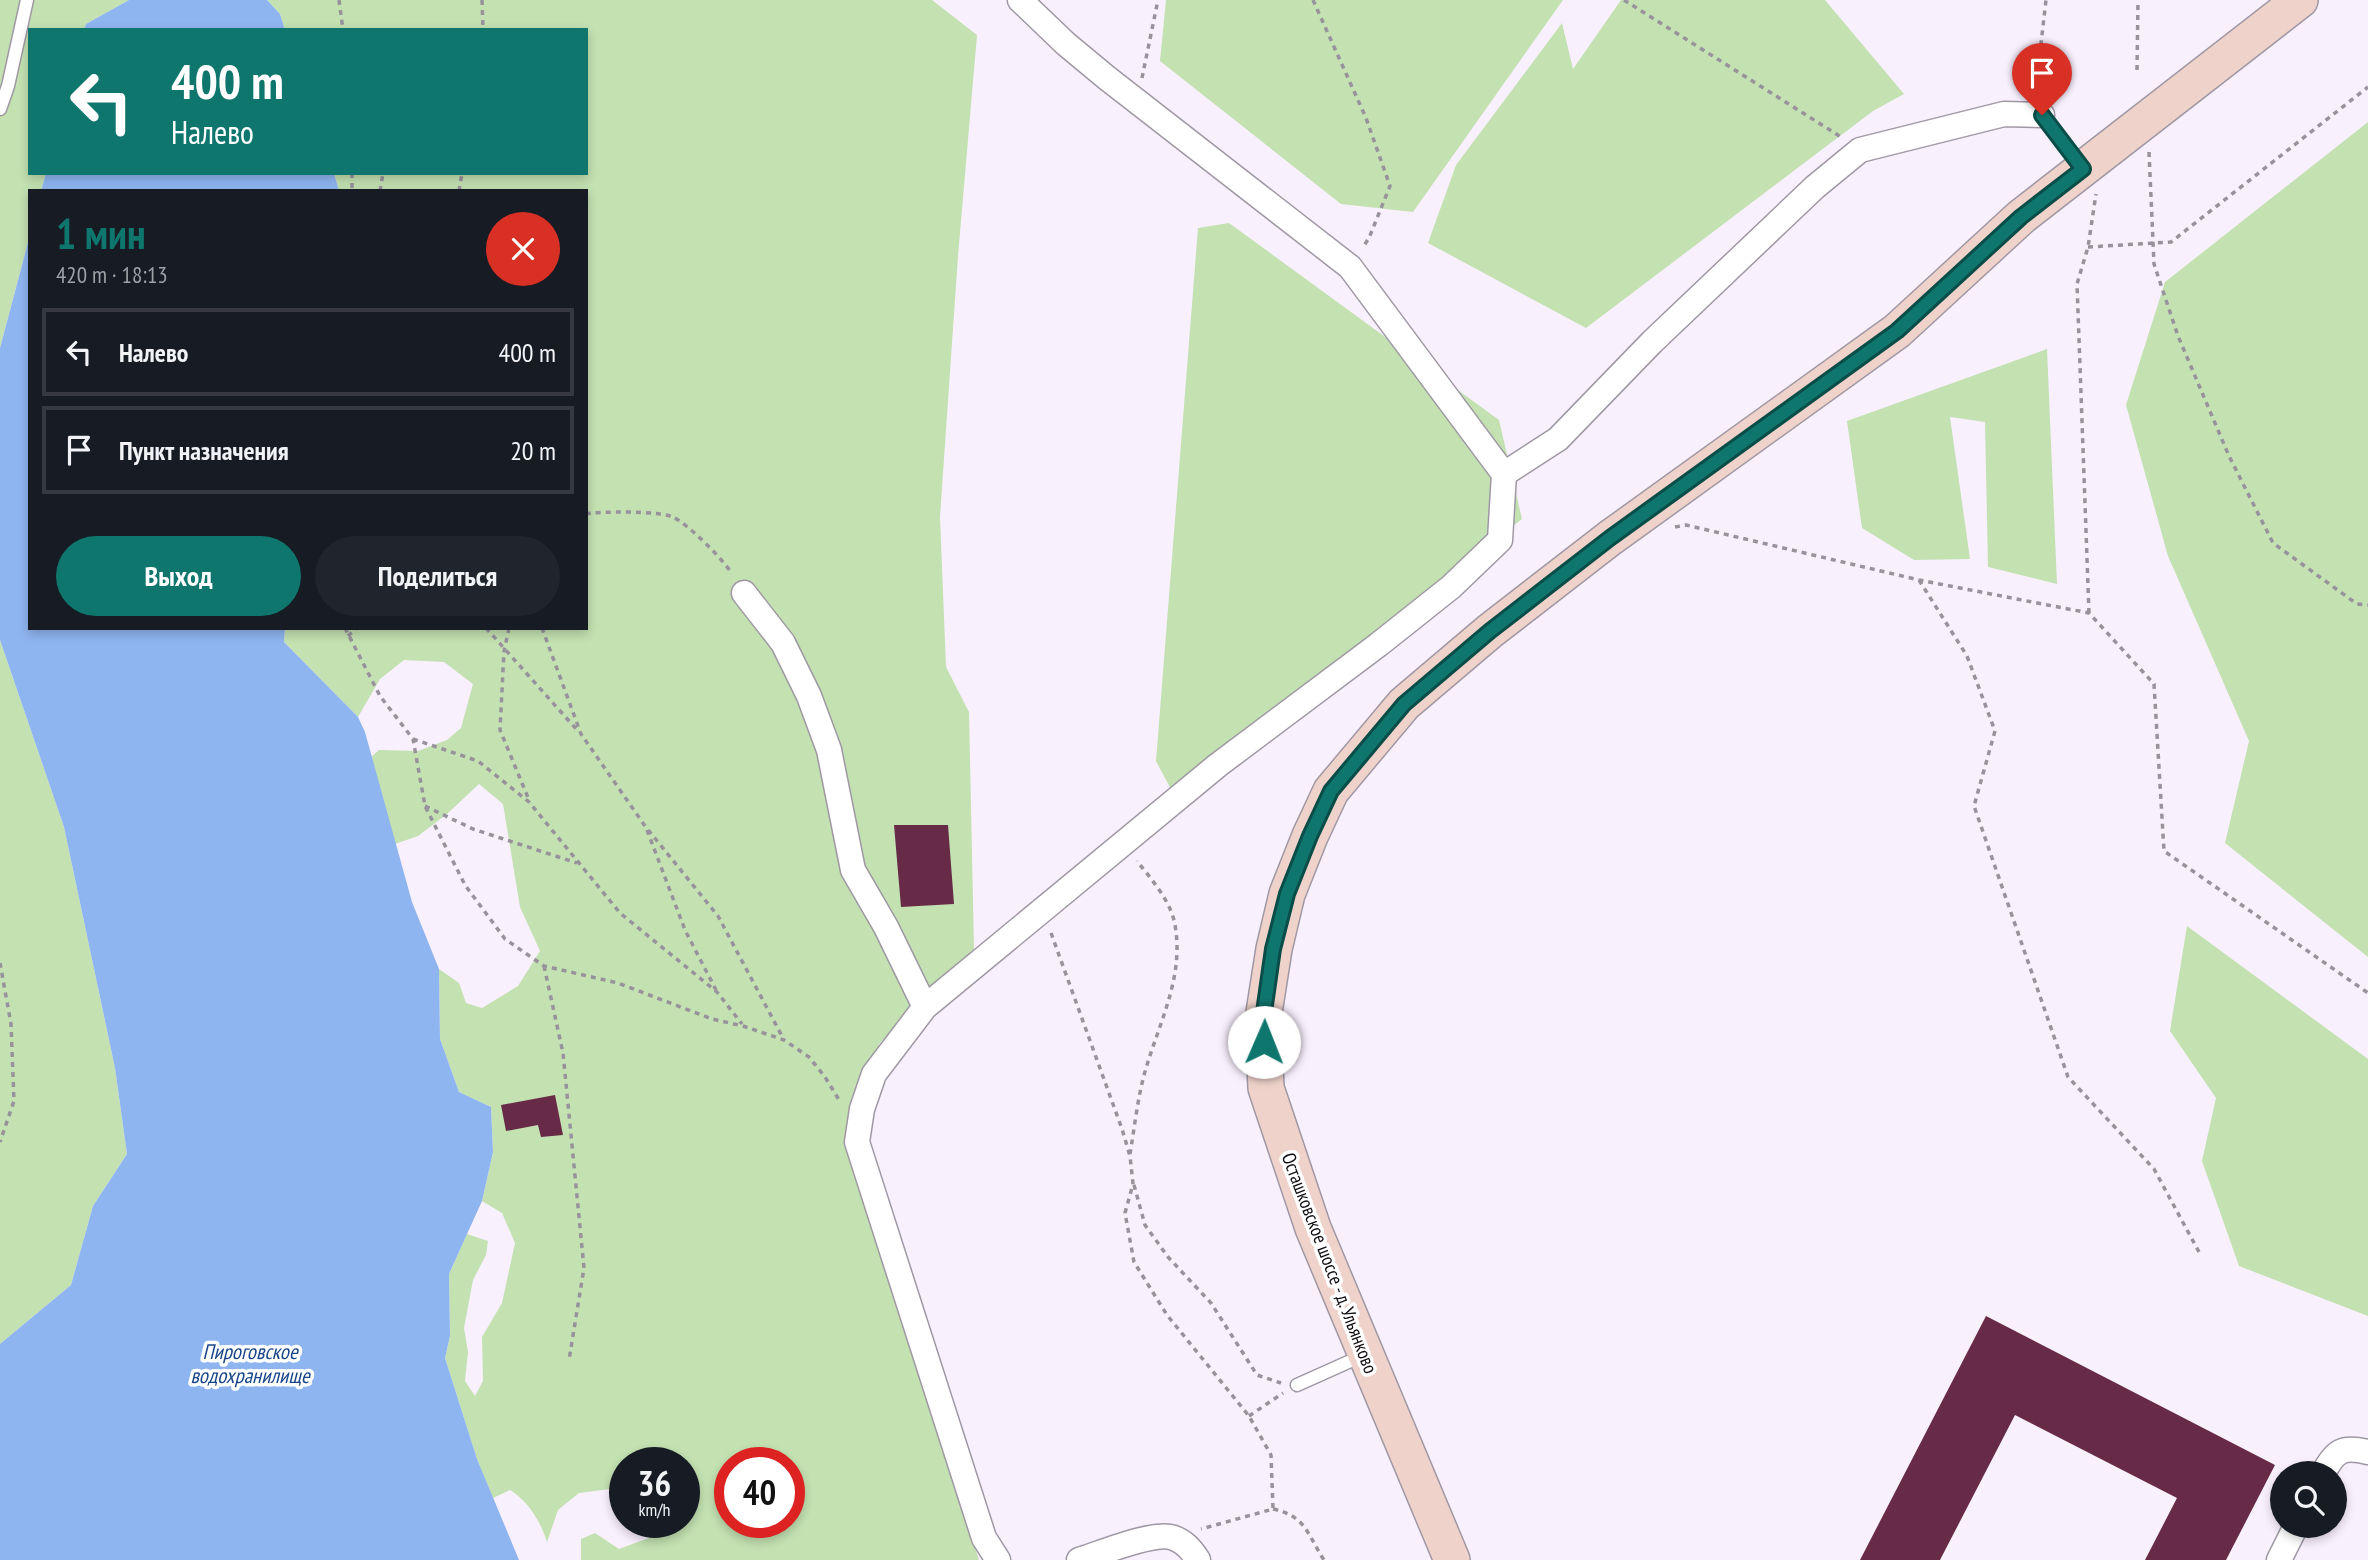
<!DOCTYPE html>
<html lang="ru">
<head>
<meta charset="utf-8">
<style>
	:root { --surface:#171b24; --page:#20242c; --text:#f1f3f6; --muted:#9ea1a6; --line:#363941; --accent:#0f766e }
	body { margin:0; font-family:"PT Sans Narrow",sans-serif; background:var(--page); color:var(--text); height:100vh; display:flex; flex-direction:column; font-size:26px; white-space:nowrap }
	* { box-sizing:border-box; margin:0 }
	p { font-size:23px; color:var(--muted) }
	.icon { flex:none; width:38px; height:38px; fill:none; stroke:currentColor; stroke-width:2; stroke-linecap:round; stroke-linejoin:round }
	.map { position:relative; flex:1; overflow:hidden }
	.details { position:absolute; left:28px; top:189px; width:560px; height:441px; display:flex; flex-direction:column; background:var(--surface); border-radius:0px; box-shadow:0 4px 10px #0003 }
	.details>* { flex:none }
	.banner { position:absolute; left:28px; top:28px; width:560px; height:147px; border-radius:0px; box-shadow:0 4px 10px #0003; background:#0f766e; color:#fff; overflow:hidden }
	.controls { position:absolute; left:2270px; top:1461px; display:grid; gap:14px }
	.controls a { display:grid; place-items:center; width:77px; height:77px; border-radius:50%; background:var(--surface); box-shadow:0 4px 10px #0003; font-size:35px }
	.speed { position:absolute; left:609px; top:1447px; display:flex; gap:14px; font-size:35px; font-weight:700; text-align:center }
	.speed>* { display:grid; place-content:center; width:91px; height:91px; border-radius:50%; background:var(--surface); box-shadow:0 4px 10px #0003; line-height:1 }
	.speed small { font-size:18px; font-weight:400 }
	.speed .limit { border:10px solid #d22; background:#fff; color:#111 }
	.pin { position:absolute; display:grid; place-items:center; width:60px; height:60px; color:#fff; margin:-72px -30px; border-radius:50% 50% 50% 0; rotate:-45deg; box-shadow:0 0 7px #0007 }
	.pin .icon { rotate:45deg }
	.me { position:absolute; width:77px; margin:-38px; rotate:1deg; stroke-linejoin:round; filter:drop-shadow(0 0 5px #0008) }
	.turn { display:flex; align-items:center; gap:24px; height:147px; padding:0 28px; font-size:32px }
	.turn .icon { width:91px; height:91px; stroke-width:2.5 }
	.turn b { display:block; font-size:49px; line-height:60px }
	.round { display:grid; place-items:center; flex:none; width:74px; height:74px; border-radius:37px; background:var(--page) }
	.head { display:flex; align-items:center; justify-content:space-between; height:119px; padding:0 28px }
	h1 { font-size:42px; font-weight:700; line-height:52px; color:var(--accent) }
	.primary-button { display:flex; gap:14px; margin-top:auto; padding:14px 28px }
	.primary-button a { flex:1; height:80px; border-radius:42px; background:var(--accent); color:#fff; font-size:28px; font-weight:700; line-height:80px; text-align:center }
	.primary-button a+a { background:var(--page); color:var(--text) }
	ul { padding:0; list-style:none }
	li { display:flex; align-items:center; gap:21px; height:88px; margin:0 14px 10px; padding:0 14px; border:4px solid var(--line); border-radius:0px }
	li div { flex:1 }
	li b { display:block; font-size:26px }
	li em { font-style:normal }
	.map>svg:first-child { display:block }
	.green { fill:#c3e1b1; fill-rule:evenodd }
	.water { fill:#8fb5f0 }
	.building { fill:#672b48 }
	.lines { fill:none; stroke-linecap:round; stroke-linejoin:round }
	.lane-casing { stroke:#9f98a4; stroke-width:15 }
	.street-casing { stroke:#9f98a4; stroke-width:27 }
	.secondary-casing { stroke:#9f98a4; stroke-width:38 }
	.path { stroke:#98929c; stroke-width:3.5; stroke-dasharray:5 5; stroke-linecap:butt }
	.lane { stroke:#fff; stroke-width:12 }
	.street { stroke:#fff; stroke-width:24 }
	.secondary { stroke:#efd3cb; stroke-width:35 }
	.route-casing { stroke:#0a4d48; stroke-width:18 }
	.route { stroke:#0f766e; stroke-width:12 }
	.labels { text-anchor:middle; stroke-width:7; stroke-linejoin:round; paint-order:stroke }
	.street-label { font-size:19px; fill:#0f0c11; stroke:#fff }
	.water-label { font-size:21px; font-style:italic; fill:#184589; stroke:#fff }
</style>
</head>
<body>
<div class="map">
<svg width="2368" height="1560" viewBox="0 0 2368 1560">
	<rect width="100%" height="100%" fill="#f9f0fe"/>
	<path class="green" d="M0,0H129L86,24L84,30H30V173H46L41,191H30V235L0,348Z
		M267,0H932L977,35L958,256L940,517L946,667L969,712L974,949L879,1044L845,1146L979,1560H581V1539L595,1533L619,1549L654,1536L674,1523L684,1522V1463H625V1496L610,1489L579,1493L558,1510L547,1542C541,1522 528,1501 510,1490L493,1498L477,1459L445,1358L450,1336L449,1274L467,1234L488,1241L486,1255L473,1280L464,1328L468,1352L465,1381L475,1396L483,1381L482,1337L502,1303L515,1243L502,1213L482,1201L493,1152L491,1107L459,1092L440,1039L439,969L459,983L466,1003L482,1008L518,986L540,951L520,907L503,804L479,784L447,814L418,836L395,844L371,757L379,750L418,751L447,740L461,728L473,684L444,662L404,660L380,679L358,717L284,642L285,628H586V191H339L334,173H586V30H285L280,14ZM730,1463H789V1522H730Z
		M1166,0H1563L1413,212L1341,204L1160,61Z
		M1621,0H1825L1904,94L1873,111L1586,328L1428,243L1456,165L1562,23L1573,69Z
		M2368,122V957L2225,843L2249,741L2168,556L2126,405L2165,282Z
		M1229,223L1499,420L1522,519L1174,795L1156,761L1198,228Z
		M2047,349L2057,584L1988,567L1985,422L1950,417L1970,559L1914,560L1862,528L1847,421Z
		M0,640L64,827L115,1068L127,1154L93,1206L71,1285L0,1344Z
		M2187,926L2368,1059V1316L2239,1266L2202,1161L2216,1098L2170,1031Z"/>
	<path class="water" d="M129,0H267L280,14L285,30H84L86,24Z
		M46,173H334L339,191H41Z
		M30,235V628H285L284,642L358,717L365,732L412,902L439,969L440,1039L459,1092L491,1107L493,1152L482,1201L449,1274L450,1336L445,1358L477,1459L519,1560H0V1344L71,1285L93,1206L127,1154L115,1068L64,827L0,640V348Z"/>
	<path class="building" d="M894,825H948L954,904L901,907Z
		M555,1095L563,1135L541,1137L538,1125L506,1131L501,1105Z
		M1986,1316L2275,1465L2226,1560H2145L2177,1498L2015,1415L1940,1560H1860Z"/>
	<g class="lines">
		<g class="lane-casing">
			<path id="lane" d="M0,109L8,86L27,0
				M2042,115L2082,167
				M1297,1385L1364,1355"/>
		</g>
		<g class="street-casing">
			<path id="street" d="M1504,474L1558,439L1652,342L1815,187L1860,150L2004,114L2042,115
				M744,593L783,643L809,696L829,750L853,870L886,927L925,1007
				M2323,1474C2335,1450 2343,1446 2368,1452
				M998,1560L984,1538L857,1142L862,1109L874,1074L925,1007L1218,765L1378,645L1451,587L1500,540L1504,474L1350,267L1107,78L1066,44L1020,0
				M1079,1560C1099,1554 1156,1530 1174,1538C1185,1542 1192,1550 1198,1560
				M2279,1560L2296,1526"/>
		</g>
		<g class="secondary-casing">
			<path id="secondary" d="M1452,1560L1313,1228L1266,1088L1263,1019L1274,949L1287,894L1310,836L1331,791L1404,704L1490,631L1610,538L1897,331L2021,217L2300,0"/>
		</g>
		<path class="path" d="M339,0L343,30
			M482,0L483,30
			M1313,0L1366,118L1390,186L1369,238L1363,247
			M1624,0L1841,137
			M2137,70L2138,0
			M1142,78L1158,0
			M2040,95L2038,70L2046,0
			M2149,152L2154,264L2178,336L2229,456L2273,543L2357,604L2368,605
			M352,173V191
			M380,191L383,173
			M459,191L462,173
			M2088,247L2171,242L2368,87
			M586,514C600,511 661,511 673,517C689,525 723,559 732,574
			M1675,527L1686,525L1919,580L2089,613L2154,684L2164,851L2368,993
			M1919,580L1967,656L1995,731L1974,806L2068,1077L2154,1169L2199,1252
			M2089,613L2077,284L2088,247L2096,194
			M345,628L380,696L413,739L425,806L465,885L505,939L544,966L618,983L712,1019L743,1026L784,1040L809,1057L825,1077L841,1103
			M486,628L578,731
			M509,628L504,651L500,730L529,800
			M542,628L581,734L645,826L718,916L783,1038
			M348,636L357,628
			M413,739L478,761L529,802L620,913L717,992L742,1024
			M425,806L473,829L577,863
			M647,830L685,930L716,990
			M1051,933L1122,1129L1130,1156L1133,1184L1125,1213L1134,1262L1167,1315L1249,1416L1271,1455L1273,1509L1201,1529
			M0,963L11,1024L14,1101L0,1142
			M544,966L563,1053L584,1268L569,1360
			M1130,1154C1135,1125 1138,1093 1147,1065C1161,1019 1184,975 1175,925C1171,901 1151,879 1137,861
			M1134,1185L1145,1225L1168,1257L1211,1303L1257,1375L1281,1383
			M1249,1416L1283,1393
			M1273,1509C1306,1516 1307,1534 1324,1560"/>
		<use href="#lane" class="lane"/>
		<use href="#street" class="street"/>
		<use href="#secondary" class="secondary"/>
	</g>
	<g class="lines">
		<g class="route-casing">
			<path id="route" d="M1264,1042L1263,1019L1273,949L1287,894L1310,836L1331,791L1404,704L1490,631L1610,538L1897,331L2021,217L2083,169L2042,115"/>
		</g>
		<use href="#route" class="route"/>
	</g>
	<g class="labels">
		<g class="street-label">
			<text transform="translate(1330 1263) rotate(69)" y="7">Осташковское шоссе - д. Ульянково</text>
		</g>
		<g class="water-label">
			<text x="250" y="1359">Пироговское<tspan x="250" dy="24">водохранилище</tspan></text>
		</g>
	</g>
</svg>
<div class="controls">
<a><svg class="icon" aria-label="search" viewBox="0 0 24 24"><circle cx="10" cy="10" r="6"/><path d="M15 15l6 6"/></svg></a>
</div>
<div class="speed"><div>36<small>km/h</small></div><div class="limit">40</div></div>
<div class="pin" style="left:2042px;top:115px;background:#d93025"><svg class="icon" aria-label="arrive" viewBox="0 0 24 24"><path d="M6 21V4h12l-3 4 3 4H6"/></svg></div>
<svg class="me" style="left:1264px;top:1042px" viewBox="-20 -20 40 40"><circle r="19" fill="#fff"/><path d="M0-13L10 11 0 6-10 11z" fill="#0f766e"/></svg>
<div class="banner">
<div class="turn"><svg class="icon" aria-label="left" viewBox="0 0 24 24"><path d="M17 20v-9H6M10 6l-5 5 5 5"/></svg><div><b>400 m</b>Налево</div></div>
</div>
<section class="details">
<div class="head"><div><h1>1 мин</h1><p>420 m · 18:13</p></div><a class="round" style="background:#d93025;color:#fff"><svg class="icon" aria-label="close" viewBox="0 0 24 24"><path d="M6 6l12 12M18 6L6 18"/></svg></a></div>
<ul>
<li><svg class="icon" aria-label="left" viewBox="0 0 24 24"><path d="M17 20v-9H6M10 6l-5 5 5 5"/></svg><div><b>Налево</b></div><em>400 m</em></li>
<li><svg class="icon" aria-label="arrive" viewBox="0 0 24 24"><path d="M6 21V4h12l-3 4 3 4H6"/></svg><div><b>Пункт назначения</b></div><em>20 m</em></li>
</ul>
<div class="primary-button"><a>Выход</a><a>Поделиться</a></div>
</section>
</div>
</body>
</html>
